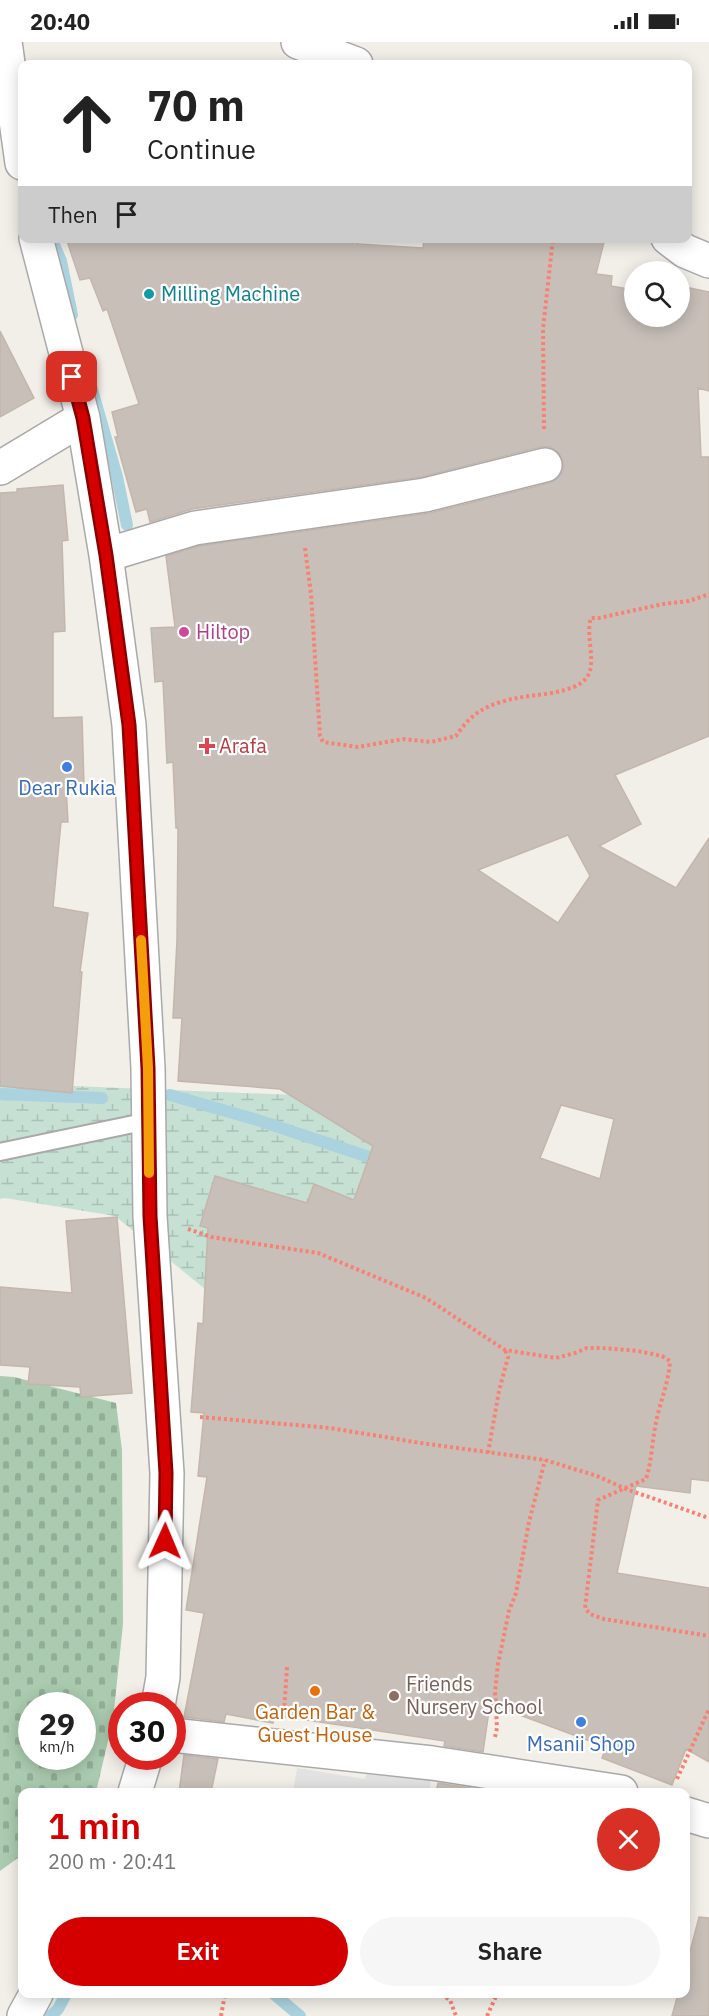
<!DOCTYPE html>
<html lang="en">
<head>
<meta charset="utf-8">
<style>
	:root { --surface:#fff; --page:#f6f6f6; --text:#222; --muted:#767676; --accent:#d40000 }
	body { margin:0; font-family:"IBM Plex Sans",sans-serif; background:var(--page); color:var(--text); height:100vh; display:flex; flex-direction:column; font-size:22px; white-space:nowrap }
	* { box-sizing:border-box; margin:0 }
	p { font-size:20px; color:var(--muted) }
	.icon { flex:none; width:33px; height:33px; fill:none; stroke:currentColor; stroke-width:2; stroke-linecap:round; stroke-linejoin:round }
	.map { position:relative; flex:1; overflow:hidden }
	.side { position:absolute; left:18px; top:1746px; width:672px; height:210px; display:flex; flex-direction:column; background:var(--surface); border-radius:12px; box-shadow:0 3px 15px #0003 }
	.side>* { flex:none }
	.hud { position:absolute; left:18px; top:18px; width:674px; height:183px; border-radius:12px; box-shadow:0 3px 15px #0003; background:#fff; color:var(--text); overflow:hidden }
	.controls { position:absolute; left:624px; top:219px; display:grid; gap:12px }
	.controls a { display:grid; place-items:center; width:66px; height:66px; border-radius:50%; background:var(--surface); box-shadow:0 3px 15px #0003; font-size:30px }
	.speed { position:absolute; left:18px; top:1650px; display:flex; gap:12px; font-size:30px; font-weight:700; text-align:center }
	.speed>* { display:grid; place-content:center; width:78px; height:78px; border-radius:50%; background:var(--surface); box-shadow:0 3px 15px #0003; line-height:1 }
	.speed small { font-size:15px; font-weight:400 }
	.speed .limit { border:9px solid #d22; background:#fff; color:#111 }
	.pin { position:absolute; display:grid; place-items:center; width:51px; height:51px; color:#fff; margin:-26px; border-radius:12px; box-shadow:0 3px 9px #0006 }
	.me { position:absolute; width:66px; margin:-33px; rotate:1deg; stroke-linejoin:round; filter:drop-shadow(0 0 4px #0008) }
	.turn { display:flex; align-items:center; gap:21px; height:126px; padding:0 30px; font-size:27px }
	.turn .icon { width:78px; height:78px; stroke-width:2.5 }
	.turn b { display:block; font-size:42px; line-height:51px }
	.then { display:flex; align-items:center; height:57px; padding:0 30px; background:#0003; gap:12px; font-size:22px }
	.round { display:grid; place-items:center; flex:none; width:63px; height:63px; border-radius:32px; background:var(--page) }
	.summary { display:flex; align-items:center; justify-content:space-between; height:102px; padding:0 30px }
	h1 { font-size:36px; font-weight:600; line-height:45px; color:var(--accent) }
	.action { display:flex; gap:12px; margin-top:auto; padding:12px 30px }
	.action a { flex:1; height:69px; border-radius:36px; background:var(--accent); color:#fff; font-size:24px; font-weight:600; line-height:69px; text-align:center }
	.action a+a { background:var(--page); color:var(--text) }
	.status { display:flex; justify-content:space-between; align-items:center; height:42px; padding:0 30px; background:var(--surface); direction:ltr }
	.status svg { height:16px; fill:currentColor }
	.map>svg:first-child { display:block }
	.wetland { fill:url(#wetland-marsh) }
	.cemetery { fill:url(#cemetery-stones); fill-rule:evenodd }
	.parking { fill:#e2e2e2 }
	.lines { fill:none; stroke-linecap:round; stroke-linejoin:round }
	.stream { stroke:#aad3df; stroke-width:12 }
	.building { fill:#c7bfb8; stroke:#c4b6ab; stroke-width:1.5; fill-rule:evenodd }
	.lane-casing { stroke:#a9a9a9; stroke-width:20 }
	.street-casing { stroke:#a9a9a9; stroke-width:36 }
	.path { stroke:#fa8072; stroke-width:4; stroke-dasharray:3 3; stroke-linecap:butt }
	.lane { stroke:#fff; stroke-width:16 }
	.street { stroke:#fff; stroke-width:33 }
	.route-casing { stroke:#8a0000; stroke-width:15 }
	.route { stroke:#d40000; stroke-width:10 }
	.slow { stroke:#f59e0b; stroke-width:10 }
	.culture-dot { fill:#0f9aa8; stroke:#fff; stroke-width:2 }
	.hotel-dot { fill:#d1479c; stroke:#fff; stroke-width:2 }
	.health-dot { fill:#e0444e; stroke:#fff; stroke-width:2 }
	.shop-dot { fill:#3f7fe0; stroke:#fff; stroke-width:2 }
	.food-dot { fill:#e8710a; stroke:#fff; stroke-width:2 }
	.education-dot { fill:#8d6e63; stroke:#fff; stroke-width:2 }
	.labels { text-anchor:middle; stroke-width:4.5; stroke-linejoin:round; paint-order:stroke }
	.culture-label { font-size:20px; fill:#0d838f; stroke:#fff; text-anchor:start }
	.hotel-label { font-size:20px; fill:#b23c85; stroke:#fff; text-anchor:start }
	.health-label { font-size:20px; fill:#be3a42; stroke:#fff; text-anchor:start }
	.shop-label { font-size:20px; fill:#366cbe; stroke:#fff }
	.education-label { font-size:20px; fill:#785e54; stroke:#fff; text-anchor:start }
	.food-label { font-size:20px; fill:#c56008; stroke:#fff }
</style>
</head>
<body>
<div class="status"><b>20:40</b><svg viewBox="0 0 49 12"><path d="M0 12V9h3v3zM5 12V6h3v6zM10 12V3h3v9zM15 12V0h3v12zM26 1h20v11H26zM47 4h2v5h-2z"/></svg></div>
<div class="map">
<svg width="709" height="1974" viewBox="0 0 709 1974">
	<defs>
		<pattern id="wetland-marsh" width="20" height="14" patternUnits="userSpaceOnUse" patternTransform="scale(1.5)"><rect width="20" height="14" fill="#c6e0d4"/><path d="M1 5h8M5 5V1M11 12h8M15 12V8" fill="none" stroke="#aac0b6"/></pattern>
		<pattern id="cemetery-stones" width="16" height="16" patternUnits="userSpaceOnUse" patternTransform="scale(1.5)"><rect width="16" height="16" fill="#aacbaf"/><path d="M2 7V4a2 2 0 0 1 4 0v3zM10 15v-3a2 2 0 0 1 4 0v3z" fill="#92ae96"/></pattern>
	</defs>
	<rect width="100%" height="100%" fill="#f2efe9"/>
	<path class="wetland" d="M0,1041L370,1056L709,1183L221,1260L115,1174L5,1156L0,1157Z"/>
	<path class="cemetery" d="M0,1334L14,1335L116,1361L122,1408L123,1582L113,1678L96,1750H22V1813L0,1829ZM32,1664H82V1714H32Z"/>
	<path class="parking" d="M368,1723L432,1734L429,1750H293L297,1726L365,1737Z"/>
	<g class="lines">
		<path class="stream" d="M51,196L61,219L72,273
			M87,330L117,435L127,483
			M0,1052L102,1056
			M170,1053L254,1077L384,1120
			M274,1952L300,1974
			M51,1974L58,1967L66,1952"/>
	</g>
	<path class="building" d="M66,196H359L358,202L423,206L424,196H605L596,232L612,234L611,244L634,248V274H680V244L709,250V349L698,346L701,415H709V694L615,733L641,782L599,804L676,846L709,796V1439L691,1437L690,1451L636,1444L617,1531L709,1546V1720L686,1707L672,1743L602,1716L606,1705L490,1662L483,1710L444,1704L445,1699L274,1673L273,1681L226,1672L224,1680L184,1675L204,1571L186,1568L207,1435L198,1434L204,1371L191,1370L198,1281L203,1282L208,1186L200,1184L215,1134L307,1161L314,1142L354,1158L373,1104L280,1047L178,1039L182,976H173L177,898L178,786H176L173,720L167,721L163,639L155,640L151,586L175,585L166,514L199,504L430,471L550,441L558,436L563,429V419L558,410L550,405H540L421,435L192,467L150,480L147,467L136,470L115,395H118L112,370L139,362L107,267L103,269L90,236L80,238ZM568,793L590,834L558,881L478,828ZM561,1063L614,1077L600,1137L540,1116Z
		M0,289L34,356L0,375Z
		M63,443L68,498L62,499L65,589L53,590V676L82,675L84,743L66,744L68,780H61L53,865L88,871L80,930H82L72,1051L0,1044V451L17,450V447Z
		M117,1175L132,1351L81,1355L80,1345L28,1342L30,1325L0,1323V1245L72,1251L66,1179Z
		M184,1713L218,1717L211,1750H179Z
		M438,1741L477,1747L476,1750H436Z
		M699,1875L709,1876V1974H672L678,1952H686V1925Z"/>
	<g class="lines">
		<g class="lane-casing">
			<path id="lane" d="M0,1110L148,1079"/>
		</g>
		<g class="street-casing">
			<path id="street" d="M5,0L22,121
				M298,0L356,22
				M36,196L83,376L106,513L129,683L148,1026L150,1174L167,1431L163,1635L158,1664
				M668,196L685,209L709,219
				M0,426L83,376
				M106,513L195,486L425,453L545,423
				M172,1693L432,1721L621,1750
				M135,1750L146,1714
				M686,1772L709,1779
				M24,1974L36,1952"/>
		</g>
		<path class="path" d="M544,387L543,287L553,196
			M305,506L311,552L320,694L323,700L358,705L403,697L431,700L456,694C462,685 472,673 482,668C492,662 506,658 517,656C535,652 576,652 587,635C597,621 585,593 591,576H599L663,562L689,559L709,552
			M188,1187L211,1195L318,1211L426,1256L505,1308L556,1316L575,1311L587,1306H601L638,1309L662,1314L670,1319C669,1340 660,1360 656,1380C652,1399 652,1418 646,1437L598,1458L585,1566L590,1572L604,1577L709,1594
			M200,1375L330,1386L421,1401L545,1418L597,1434L626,1447L709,1476
			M488,1411L499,1349L508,1315L505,1308
			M284,1670L287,1625
			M495,1695L497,1686L495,1650L498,1622L509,1569L516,1551L529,1480L545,1418
			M677,1737L709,1667
			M441,1952L450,1958L456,1974
			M221,1974L225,1952
			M487,1974L497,1952"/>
		<use href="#lane" class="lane"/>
		<use href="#street" class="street"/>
	</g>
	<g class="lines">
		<g class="route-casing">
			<path id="route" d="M72,335L83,376L106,513L129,683L148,1026L150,1174L166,1431L165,1499"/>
		</g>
		<use href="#route" class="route"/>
		<path class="slow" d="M141,898L148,1026L149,1131"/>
	</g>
	<circle class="culture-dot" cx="149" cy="252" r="6"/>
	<circle class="hotel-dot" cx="184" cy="590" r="6"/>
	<path class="health-dot" d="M204 695h6v6h6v6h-6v6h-6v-6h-6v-6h6z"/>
	<g class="shop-dot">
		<circle cx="67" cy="725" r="6"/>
		<circle cx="581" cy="1680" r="6"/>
	</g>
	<circle class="food-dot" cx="315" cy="1649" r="6"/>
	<circle class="education-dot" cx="394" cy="1654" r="6"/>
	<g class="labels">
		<g class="culture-label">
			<text x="161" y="259">Milling Machine</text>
		</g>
		<g class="hotel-label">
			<text x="196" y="597">Hiltop</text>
		</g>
		<g class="health-label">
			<text x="219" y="711">Arafa</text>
		</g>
		<g class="shop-label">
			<text x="67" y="753">Dear Rukia</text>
			<text x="581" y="1709">Msanii Shop</text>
		</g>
		<g class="education-label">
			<text x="406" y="1649">Friends<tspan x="406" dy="23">Nursery School</tspan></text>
		</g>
		<g class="food-label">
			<text x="315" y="1677">Garden Bar &amp;<tspan x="315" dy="23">Guest House</tspan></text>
		</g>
	</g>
</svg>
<div class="controls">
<a><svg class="icon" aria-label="search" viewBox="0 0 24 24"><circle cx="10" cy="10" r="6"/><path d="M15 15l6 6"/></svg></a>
</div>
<div class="speed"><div>29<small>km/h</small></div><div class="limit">30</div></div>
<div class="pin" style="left:72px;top:335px;background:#d93025"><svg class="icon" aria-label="arrive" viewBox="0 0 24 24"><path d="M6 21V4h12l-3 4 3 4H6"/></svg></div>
<svg class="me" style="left:165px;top:1499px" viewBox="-20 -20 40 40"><path d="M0-17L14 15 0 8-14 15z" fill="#d40000" stroke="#fff" stroke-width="4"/></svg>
<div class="hud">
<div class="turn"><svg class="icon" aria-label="ahead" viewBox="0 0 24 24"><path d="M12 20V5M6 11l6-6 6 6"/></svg><div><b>70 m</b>Continue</div></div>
<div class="then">Then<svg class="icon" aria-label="arrive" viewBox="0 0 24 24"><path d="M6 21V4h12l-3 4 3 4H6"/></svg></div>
</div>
<section class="side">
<div class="summary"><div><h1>1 min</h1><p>200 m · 20:41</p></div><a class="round" style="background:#d93025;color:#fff"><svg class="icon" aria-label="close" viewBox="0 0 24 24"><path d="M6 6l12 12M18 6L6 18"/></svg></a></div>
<div class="action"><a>Exit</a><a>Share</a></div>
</section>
</div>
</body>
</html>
